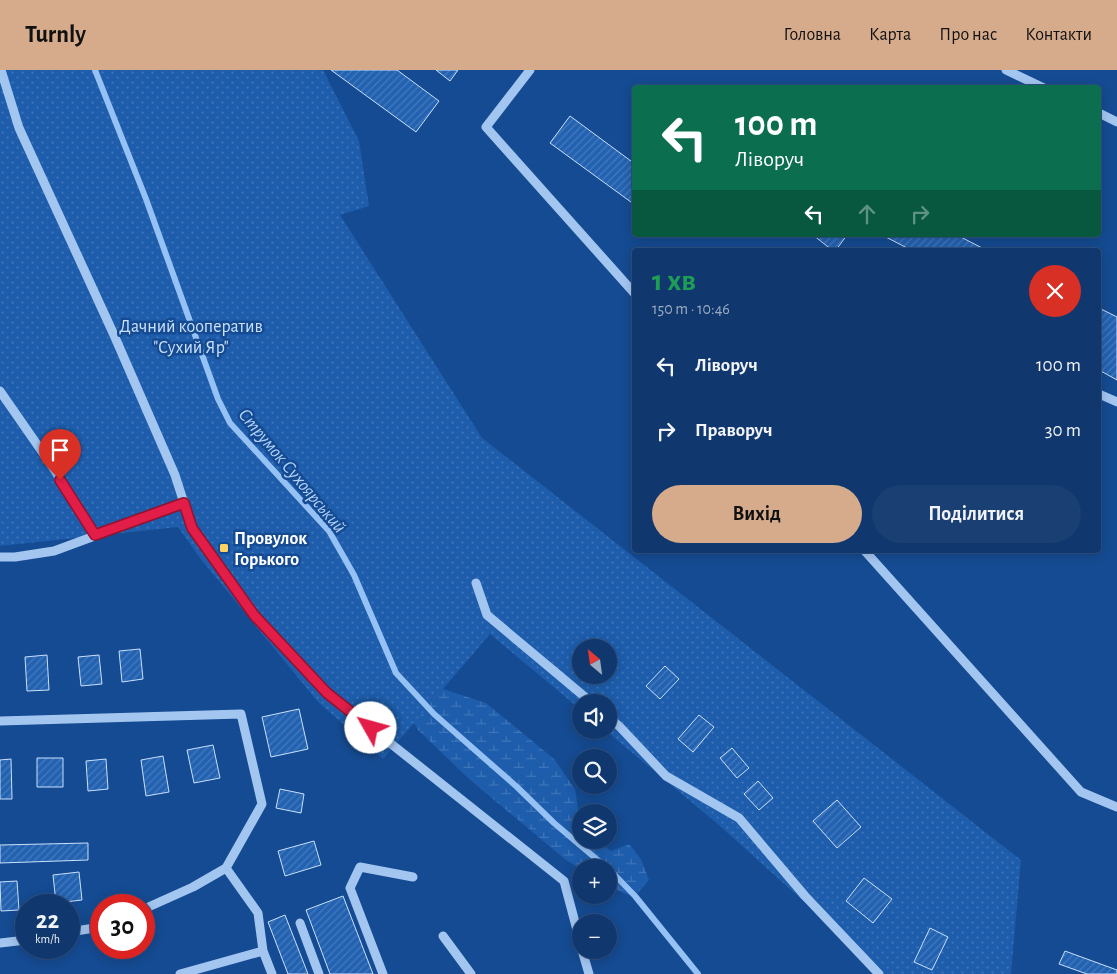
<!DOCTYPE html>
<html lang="uk">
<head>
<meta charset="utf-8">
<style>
	:root { --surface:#10386e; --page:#193f73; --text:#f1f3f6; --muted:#9cacc2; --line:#305281; --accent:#d6ab8b }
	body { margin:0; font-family:"Alegreya Sans",sans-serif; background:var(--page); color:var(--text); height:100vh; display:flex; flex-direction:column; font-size:19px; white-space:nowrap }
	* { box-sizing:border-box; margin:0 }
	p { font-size:16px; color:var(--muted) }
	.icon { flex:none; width:28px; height:28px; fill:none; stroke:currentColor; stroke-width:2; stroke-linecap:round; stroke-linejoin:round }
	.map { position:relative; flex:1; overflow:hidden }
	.panel { position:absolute; left:632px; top:178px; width:469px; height:305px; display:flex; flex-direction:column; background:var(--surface); border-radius:5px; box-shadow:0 2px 12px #0003,0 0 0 1px var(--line) }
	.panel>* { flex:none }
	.top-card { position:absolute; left:632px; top:15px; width:469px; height:152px; border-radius:5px; box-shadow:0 2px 12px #0003,0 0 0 1px var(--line); background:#0b6e4f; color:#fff; overflow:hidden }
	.needle { width:32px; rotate:331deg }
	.fabs { position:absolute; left:572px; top:569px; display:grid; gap:10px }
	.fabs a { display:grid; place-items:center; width:45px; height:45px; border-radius:50%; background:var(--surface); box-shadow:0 2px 12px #0003,0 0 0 1px var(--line); font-size:25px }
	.speed { position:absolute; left:15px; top:824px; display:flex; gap:10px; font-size:25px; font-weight:700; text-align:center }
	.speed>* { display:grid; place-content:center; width:65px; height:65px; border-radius:50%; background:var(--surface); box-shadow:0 2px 12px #0003,0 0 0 1px var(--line); line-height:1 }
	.speed small { font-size:12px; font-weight:400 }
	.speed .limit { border:8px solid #d22; background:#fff; color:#111 }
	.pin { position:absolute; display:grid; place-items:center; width:42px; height:42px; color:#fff; margin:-51px -21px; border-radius:50% 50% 50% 0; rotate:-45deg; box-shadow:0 0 5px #0007 }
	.pin .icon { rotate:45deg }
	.me { position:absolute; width:55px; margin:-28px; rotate:308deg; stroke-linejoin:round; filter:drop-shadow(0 0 4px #0008) }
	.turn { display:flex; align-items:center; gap:18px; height:105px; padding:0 20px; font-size:22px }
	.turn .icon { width:65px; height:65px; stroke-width:2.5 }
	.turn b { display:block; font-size:35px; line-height:42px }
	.lanes { display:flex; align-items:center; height:48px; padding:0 20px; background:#0003; justify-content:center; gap:25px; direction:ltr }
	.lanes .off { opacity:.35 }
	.round { display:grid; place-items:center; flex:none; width:52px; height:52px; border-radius:26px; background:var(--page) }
	.headline { display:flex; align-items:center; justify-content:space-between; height:85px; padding:0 20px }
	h1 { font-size:30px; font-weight:700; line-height:38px; color:#1e9e55 }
	.action { display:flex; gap:10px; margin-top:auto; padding:10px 20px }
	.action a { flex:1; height:58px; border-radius:30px; background:var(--accent); color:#111; font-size:20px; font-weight:700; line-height:58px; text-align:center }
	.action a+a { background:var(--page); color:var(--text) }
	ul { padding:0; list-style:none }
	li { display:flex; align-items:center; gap:15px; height:65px; padding:0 20px }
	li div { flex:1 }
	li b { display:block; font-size:19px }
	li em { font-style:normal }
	header { display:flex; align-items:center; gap:30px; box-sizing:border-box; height:70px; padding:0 25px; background:var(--accent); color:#111 }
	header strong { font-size:24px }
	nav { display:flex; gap:28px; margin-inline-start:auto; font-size:18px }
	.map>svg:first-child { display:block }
	.wetland { fill:url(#wetland-marsh) }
	.garden { fill:url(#garden-dots); fill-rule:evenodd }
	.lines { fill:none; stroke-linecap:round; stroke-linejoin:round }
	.stream { stroke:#95c1f4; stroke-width:6 }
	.building { fill:url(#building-hatch); stroke:#cae0fc }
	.minor { stroke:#a3c6f1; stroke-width:9 }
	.route-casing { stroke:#92132f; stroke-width:12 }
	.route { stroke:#e11d48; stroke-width:9 }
	.poi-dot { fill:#ffd363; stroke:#154b92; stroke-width:2 }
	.labels { text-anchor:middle; stroke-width:5; stroke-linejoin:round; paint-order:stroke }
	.park-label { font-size:18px; fill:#cae0fc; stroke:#154b92 }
	.poi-label { font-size:18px; font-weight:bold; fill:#fff; stroke:#154b92; text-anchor:start }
	.water-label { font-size:19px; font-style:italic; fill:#afd0f8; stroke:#154b92 }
</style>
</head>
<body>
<header>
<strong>Turnly</strong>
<nav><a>Головна</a><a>Карта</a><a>Про нас</a><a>Контакти</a></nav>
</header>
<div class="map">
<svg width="1117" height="904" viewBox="0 0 1117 904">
	<defs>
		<pattern id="wetland-marsh" width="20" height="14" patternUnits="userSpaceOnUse" patternTransform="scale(1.25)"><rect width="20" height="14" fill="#1d5dac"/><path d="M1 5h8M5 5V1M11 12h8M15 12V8" fill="none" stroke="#3f75b8"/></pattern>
		<pattern id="garden-dots" width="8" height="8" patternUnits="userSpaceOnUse" patternTransform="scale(1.25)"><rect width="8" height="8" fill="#1d5dac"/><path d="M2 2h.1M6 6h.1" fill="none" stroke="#3f75b8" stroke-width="1.8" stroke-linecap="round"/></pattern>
		<pattern id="building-hatch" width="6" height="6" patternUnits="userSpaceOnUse" patternTransform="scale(1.25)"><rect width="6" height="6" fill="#2362b1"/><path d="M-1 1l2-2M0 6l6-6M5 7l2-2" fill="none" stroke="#447abd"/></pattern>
	</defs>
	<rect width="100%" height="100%" fill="#154b92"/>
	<path class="wetland" d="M416,610L486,633L554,689L575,719L581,758V770H596L611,781L629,774L641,789L649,810L635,826L625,824L609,815V798H581V799L566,790L468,708L418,660L397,626Z"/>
	<path class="garden" d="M0,0H323L359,71L369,136L340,145L482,368L1021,790L1011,904H884L719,755L605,660H609V632H581V640L490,564L383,689L318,632L200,488L178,457L0,476ZM581,578H609V605H581Z"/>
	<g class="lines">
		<path class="stream" d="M95,0L146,129L218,329L230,353L329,461L354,505L396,603L434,644L517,717L554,753L607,798
			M609,799L635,826L698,904"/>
	</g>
	<path class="building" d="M331,0H397L439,31L416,62Z
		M436,0H458L450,11Z
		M570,46L635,94V135L550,73Z
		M813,165H847L836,180H832Z
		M882,165H957L986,180H908L909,179Z
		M1099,238L1117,247V310L1099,300Z
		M140,579L143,609L122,612L119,581Z
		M47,585L49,620L27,621L25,587Z
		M99,585L102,614L81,616L78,587Z
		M665,596L679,609L660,629L646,616Z
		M299,639L308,679L271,687L262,647Z
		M699,645L714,657L693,682L678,669Z
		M213,675L220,708L194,713L187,680Z
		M732,678L749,698L737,708L720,688Z
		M163,686L169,722L146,726L141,690Z
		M37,688H63V717H37Z
		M11,689L12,729H0V690Z
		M106,689L108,719L88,721L86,691Z
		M758,711L773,728L759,740L744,724Z
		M280,719L304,724L301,743L276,738Z
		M837,730L861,757L837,778L813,751Z
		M314,771L321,795L285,806L278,781Z
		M88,773V790L0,793V775Z
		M79,802L82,830L56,833L53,805Z
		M864,808L892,829L873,853L846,831Z
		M17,811L19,840L1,841L0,812Z
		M343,826L373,904H330L306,840Z
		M285,845L308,904H288L268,852Z
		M930,858L948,867L932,900L914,892Z
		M1065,881L1117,900V904H1087L1059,894Z"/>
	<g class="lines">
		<path class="minor" d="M1,0L19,58L114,265L175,405L192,458L254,545L327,623L564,811L581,875
			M530,0L486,57L635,224
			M1006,0L1044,18
			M1099,43L1117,52
			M0,321L52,396L95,465
			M1099,324L1117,332
			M864,480L1081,722L1117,737
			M0,487H15L54,481L184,433
			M476,513L487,545L591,632
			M609,647L620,657L666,706L739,748L805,826L879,904
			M0,651L241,644L262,734L226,798L193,817L144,839
			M226,798L258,843L263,881L272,904
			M300,853L319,904
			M69,862L101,857
			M443,866L471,904
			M0,873L26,870
			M582,880L589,904
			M180,904L263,881
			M383,904L350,818L360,797L413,807"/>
	</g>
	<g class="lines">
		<g class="route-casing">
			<path id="route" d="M60,410L95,465L184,433L192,458L254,545L327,623L371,658"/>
		</g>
		<use href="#route" class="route"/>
	</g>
	<rect class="poi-dot" x="219" y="473" width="10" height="10" rx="2.5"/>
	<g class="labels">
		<g class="park-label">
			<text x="191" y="262">Дачний кооператив<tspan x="191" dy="21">"Сухий Яр"</tspan></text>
		</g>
		<g class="poi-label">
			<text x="234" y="474">Провулок<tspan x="234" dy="21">Горького</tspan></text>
		</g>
		<g class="water-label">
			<text transform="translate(293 400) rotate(50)" y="7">Струмок Сухоярський</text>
		</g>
	</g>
</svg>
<div class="fabs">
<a><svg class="needle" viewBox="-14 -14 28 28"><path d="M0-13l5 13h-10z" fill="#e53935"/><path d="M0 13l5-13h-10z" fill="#9cacc2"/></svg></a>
<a><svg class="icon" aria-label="sound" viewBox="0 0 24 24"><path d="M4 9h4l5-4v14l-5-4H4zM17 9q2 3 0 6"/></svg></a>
<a><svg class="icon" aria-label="search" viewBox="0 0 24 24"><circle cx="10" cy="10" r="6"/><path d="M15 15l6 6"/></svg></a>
<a><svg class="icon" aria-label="layers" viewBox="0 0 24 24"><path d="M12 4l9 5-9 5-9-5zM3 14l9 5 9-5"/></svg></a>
<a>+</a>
<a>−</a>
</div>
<div class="speed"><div>22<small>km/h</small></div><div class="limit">30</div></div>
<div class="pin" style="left:60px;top:410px;background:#d93025"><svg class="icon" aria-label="arrive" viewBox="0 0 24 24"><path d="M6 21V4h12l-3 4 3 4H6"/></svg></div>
<svg class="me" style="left:371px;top:658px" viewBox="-20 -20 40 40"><circle r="19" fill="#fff"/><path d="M0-13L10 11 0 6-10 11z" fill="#e11d48"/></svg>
<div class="top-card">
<div class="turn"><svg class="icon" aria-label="left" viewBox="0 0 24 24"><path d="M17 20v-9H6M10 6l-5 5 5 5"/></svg><div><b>100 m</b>Ліворуч</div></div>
<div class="lanes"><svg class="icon" aria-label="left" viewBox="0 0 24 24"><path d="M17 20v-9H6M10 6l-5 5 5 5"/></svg><svg class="icon off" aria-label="ahead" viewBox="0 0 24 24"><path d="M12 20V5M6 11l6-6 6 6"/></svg><svg class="icon off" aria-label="right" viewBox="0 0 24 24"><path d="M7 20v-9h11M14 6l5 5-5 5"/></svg></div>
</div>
<section class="panel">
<div class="headline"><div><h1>1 хв</h1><p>150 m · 10:46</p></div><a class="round" style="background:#d93025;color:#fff"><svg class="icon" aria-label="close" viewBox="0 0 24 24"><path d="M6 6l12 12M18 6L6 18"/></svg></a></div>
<ul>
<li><svg class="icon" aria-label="left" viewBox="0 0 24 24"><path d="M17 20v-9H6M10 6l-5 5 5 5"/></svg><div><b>Ліворуч</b></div><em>100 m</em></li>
<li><svg class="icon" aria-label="right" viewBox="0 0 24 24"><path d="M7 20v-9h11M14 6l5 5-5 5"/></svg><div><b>Праворуч</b></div><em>30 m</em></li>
</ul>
<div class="action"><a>Вихід</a><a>Поділитися</a></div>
</section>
</div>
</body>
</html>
